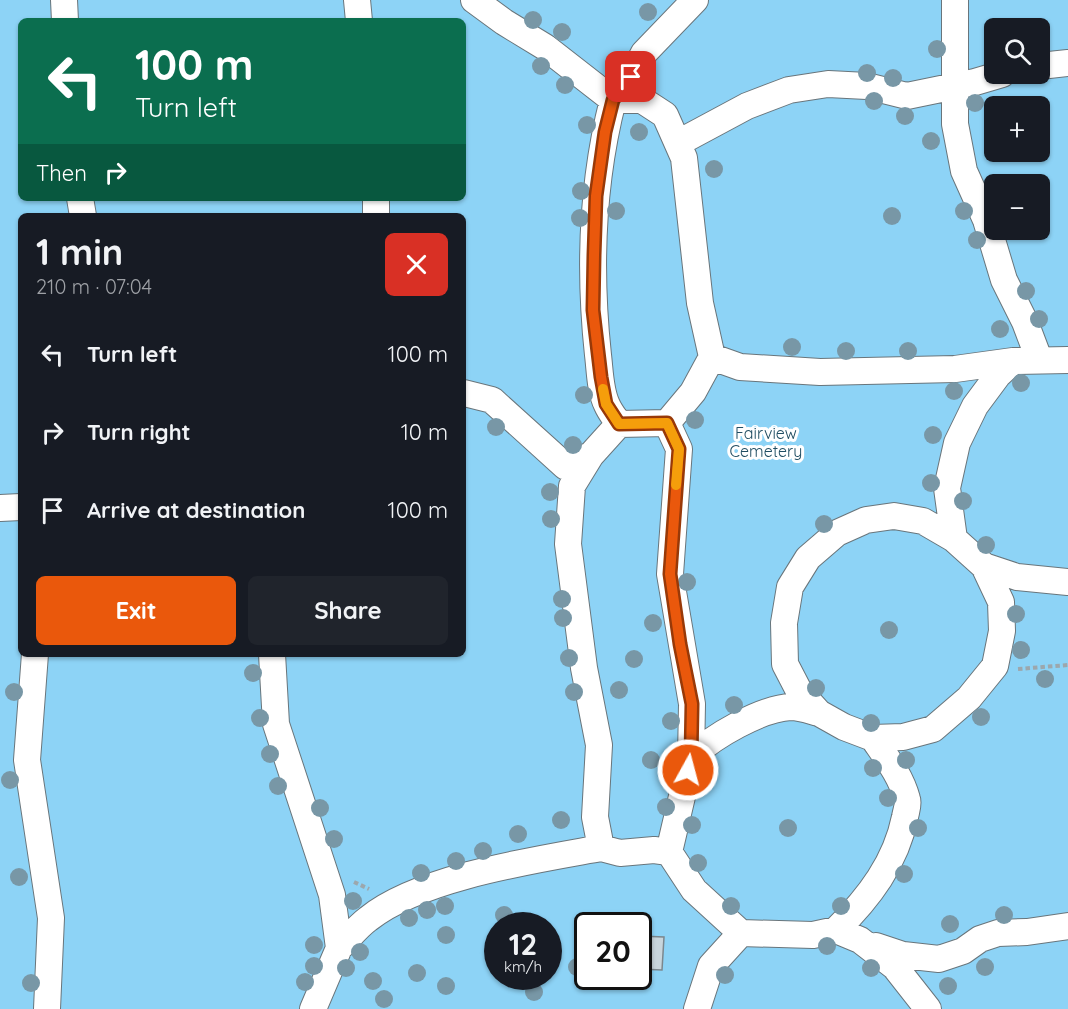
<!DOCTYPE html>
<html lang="en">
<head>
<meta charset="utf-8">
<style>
	:root { --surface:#171b24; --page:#20242c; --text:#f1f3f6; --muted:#9ea1a6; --accent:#ea580c }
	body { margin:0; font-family:Quicksand,sans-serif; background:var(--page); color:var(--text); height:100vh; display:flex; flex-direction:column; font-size:22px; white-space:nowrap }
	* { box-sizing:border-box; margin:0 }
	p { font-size:20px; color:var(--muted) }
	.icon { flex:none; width:33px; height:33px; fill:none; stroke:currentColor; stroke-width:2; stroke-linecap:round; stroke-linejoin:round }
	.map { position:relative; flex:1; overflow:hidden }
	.drawer { position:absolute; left:18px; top:213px; width:448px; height:444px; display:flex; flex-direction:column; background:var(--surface); border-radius:9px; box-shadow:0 2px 4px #0004 }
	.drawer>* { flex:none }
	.banner { position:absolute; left:18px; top:18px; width:448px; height:183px; border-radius:9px; box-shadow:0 2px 4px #0004; background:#0b6e4f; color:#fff; overflow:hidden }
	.fabs { position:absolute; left:984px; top:18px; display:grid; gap:12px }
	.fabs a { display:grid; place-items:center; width:66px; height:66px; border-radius:9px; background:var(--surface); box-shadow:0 2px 4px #0004; font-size:30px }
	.speed { position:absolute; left:484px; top:912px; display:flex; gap:12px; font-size:30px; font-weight:700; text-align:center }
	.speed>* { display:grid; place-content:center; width:78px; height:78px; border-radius:50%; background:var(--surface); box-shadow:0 2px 4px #0004; line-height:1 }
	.speed small { font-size:15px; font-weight:400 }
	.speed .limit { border:3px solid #111; border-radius:9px; background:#fff; color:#111 }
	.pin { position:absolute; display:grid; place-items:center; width:51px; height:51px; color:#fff; margin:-26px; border-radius:12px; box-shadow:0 3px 9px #0006 }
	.me { position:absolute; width:66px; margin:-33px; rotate:7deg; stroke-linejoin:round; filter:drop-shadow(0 0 4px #0008) }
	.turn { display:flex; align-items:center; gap:21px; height:126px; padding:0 18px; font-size:27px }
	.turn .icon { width:78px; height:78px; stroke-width:2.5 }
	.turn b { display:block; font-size:42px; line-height:51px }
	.then { display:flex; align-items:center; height:57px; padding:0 18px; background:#0003; gap:12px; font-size:22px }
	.round { display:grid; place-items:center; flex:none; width:63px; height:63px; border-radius:9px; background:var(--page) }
	.headline { display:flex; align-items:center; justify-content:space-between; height:102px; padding:0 18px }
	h1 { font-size:36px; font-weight:800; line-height:45px }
	.button { display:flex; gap:12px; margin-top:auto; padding:12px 18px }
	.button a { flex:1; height:69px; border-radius:9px; background:var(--accent); color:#fff; font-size:24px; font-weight:800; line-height:69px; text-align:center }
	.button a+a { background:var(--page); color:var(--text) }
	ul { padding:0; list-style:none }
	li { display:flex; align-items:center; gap:18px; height:78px; padding:0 18px }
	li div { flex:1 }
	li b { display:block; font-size:22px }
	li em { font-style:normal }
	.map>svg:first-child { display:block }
	.green { fill:#8dd3f6; fill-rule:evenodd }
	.building { fill:#c8d5dc; stroke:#7b878e; stroke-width:1.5 }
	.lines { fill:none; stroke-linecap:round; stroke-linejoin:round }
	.minor-casing { stroke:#69757b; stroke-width:28 }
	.path { stroke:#9ca7ad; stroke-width:4; stroke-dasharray:4.5 3; stroke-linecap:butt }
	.minor { stroke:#fff; stroke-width:26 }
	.tree { fill:#7897a6 }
	.route-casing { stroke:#983908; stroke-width:15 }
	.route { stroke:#ea580c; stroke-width:10 }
	.slow { stroke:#f59e0b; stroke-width:10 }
	.labels { text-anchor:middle; stroke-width:6; stroke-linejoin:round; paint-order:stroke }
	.park-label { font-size:16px; fill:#214e63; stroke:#fff }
</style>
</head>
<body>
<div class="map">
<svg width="1068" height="1009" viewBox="0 0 1068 1009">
	<rect width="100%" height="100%" fill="#e3f1f8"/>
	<path class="green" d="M0,0H1068V1009H0ZM21,21H464V198H21ZM994,28H1040V74H994ZM994,106H1040V152H994ZM994,184H1040V230H994ZM21,216H464V654H21ZM498,926H549V976H498ZM588,926H639V976H588Z"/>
	<path class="building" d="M639,936L664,937L662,970L639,969Z"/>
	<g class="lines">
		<g class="minor-casing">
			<path id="minor" d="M64,0L65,21
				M357,0L359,21
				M474,0L504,22L545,47L613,100L631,77L644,53L695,0
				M955,0V124L964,171L986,220L1004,280L1025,322L1039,359
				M1040,66L1068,63
				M678,143L747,106L789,90L828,84L867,86L907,96L975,82L1002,74
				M80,198L83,216
				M376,216V198
				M1013,361L998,375L975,406L957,443L947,488L954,539L984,566L1017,577L1068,582
				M464,393L492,400L565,466L591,455L619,424L667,423L693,392L712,357L740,367L820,372L955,369L1013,361L1068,360
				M667,423L679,449L670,574L692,704L691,758L669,852L694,890L741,933
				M619,424C615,418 610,412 607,405C600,391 600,371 598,355C589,271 592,182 613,100H642L665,115L684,158L700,303L712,357
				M591,455L572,486L568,544L584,668L599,745L595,817L601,848L620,853L654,850L669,852
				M0,508L21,507
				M954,539L923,521L894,516L866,520L837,533L808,558L790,587L784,623L785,664L799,691L819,713L844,727L873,738L903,737L933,729L969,698L995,666L1002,631L1001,602L984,566
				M35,654L27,760L51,918L47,1009
				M272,654L276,724L332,895L339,948L313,1009
				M691,758C711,737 762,708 791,707C800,707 811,711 819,713
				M836,930C869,898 896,862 905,817C906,811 909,804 907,799C901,776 886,757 873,738
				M876,946L903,955L939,959L963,951L980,939L998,933L1027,932L1068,926
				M339,948C348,939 357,927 368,919C420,877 535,860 601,848
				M697,1009L711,966L741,933L813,935L836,930L860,940L895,967L928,1009"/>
		</g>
		<path class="path" d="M1018,669L1068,665
			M354,882L369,889"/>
		<use href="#minor" class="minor"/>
	</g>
	<g class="tree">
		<circle cx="648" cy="12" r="9"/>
		<circle cx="533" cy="20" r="9"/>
		<circle cx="562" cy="32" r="9"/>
		<circle cx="937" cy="49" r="9"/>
		<circle cx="541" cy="66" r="9"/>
		<circle cx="867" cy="73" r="9"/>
		<circle cx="893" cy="78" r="9"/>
		<circle cx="647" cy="79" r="9"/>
		<circle cx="565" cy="85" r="9"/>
		<circle cx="874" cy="101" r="9"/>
		<circle cx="975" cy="103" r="9"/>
		<circle cx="905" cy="116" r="9"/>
		<circle cx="587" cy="125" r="9"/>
		<circle cx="639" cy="132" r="9"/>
		<circle cx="931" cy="141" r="9"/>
		<circle cx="714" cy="169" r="9"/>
		<circle cx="581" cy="191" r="9"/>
		<circle cx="616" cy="211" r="9"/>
		<circle cx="964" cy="211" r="9"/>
		<circle cx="892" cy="216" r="9"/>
		<circle cx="580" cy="218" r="9"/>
		<circle cx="977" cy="240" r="9"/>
		<circle cx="1026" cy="291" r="9"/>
		<circle cx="1039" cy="319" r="9"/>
		<circle cx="1000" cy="329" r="9"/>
		<circle cx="792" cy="347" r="9"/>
		<circle cx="846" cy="351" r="9"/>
		<circle cx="908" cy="351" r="9"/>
		<circle cx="1021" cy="383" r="9"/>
		<circle cx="954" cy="391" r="9"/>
		<circle cx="584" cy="395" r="9"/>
		<circle cx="695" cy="420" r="9"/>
		<circle cx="496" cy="427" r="9"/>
		<circle cx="933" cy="435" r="9"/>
		<circle cx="573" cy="445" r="9"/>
		<circle cx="931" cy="483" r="9"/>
		<circle cx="550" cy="492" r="9"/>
		<circle cx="963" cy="501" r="9"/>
		<circle cx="551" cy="519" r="9"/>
		<circle cx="824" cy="524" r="9"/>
		<circle cx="986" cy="545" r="9"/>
		<circle cx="687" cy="582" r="9"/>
		<circle cx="562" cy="599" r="9"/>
		<circle cx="1016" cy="614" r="9"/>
		<circle cx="563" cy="618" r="9"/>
		<circle cx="653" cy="623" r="9"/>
		<circle cx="889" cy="630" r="9"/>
		<circle cx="1021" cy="650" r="9"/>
		<circle cx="569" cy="658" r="9"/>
		<circle cx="634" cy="659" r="9"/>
		<circle cx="253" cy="673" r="9"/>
		<circle cx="1045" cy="679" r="9"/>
		<circle cx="816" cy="688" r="9"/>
		<circle cx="619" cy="690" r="9"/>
		<circle cx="14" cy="692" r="9"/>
		<circle cx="574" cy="692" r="9"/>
		<circle cx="734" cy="705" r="9"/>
		<circle cx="981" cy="717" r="9"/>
		<circle cx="260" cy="718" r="9"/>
		<circle cx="671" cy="721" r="9"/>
		<circle cx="871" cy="723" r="9"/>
		<circle cx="270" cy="754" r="9"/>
		<circle cx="651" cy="760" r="9"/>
		<circle cx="906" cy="760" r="9"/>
		<circle cx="873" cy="768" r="9"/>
		<circle cx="10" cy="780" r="9"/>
		<circle cx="278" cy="786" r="9"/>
		<circle cx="888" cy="798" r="9"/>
		<circle cx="666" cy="807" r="9"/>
		<circle cx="320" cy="808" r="9"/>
		<circle cx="561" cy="820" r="9"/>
		<circle cx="692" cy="825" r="9"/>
		<circle cx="788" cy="828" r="9"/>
		<circle cx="918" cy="828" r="9"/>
		<circle cx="518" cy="834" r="9"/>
		<circle cx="334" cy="839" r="9"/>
		<circle cx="483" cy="851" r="9"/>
		<circle cx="456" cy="861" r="9"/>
		<circle cx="698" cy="863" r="9"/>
		<circle cx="421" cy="873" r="9"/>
		<circle cx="904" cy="874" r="9"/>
		<circle cx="19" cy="877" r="9"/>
		<circle cx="353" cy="901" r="9"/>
		<circle cx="445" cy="906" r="9"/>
		<circle cx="731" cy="906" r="9"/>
		<circle cx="841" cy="906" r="9"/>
		<circle cx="427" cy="910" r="9"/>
		<circle cx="504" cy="915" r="9"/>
		<circle cx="1004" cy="915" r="9"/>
		<circle cx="409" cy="918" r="9"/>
		<circle cx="950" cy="924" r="9"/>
		<circle cx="446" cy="935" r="9"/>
		<circle cx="314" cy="945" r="9"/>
		<circle cx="827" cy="946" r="9"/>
		<circle cx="360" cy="952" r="9"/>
		<circle cx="314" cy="966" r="9"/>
		<circle cx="577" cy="967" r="9"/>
		<circle cx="985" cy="967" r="9"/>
		<circle cx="346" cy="968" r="9"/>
		<circle cx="871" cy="968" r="9"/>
		<circle cx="417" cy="973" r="9"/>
		<circle cx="725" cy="975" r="9"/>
		<circle cx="373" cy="981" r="9"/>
		<circle cx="305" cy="982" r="9"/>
		<circle cx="31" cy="983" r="9"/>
		<circle cx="446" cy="986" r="9"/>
		<circle cx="948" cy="986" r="9"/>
		<circle cx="534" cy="992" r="9"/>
		<circle cx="384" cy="999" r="9"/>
	</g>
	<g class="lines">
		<g class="route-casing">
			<path id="route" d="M631,77L613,100L605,132L596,196L594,255L593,310L601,377L606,404L619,424L667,423L679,449L670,574L680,644L692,704L691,758L688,770"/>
		</g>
		<use href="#route" class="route"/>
		<path class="slow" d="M603,389L606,404L619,424L667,423L679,449L676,485"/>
	</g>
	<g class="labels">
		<g class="park-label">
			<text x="766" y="439">Fairview<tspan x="766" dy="18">Cemetery</tspan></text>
		</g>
	</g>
</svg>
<div class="fabs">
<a><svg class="icon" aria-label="search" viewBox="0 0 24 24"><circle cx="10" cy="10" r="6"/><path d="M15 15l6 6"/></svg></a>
<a>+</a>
<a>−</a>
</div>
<div class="speed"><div>12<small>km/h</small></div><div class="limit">20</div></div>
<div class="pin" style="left:631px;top:77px;background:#d93025"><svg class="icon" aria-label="arrive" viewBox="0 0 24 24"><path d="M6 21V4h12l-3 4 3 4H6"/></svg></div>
<svg class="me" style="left:688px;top:770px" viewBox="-20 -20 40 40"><circle r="17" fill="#ea580c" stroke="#fff" stroke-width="3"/><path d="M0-11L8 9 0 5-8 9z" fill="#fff"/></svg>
<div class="banner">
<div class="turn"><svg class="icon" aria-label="left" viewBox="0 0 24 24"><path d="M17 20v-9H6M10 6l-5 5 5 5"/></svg><div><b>100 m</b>Turn left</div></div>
<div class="then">Then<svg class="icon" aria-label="right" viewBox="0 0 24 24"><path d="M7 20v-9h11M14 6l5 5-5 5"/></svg></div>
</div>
<section class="drawer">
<div class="headline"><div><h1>1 min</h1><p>210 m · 07:04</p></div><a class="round" style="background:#d93025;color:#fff"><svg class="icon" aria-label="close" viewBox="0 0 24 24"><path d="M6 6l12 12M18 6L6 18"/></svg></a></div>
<ul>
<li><svg class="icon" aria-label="left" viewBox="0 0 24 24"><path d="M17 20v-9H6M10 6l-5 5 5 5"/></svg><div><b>Turn left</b></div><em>100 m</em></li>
<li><svg class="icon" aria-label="right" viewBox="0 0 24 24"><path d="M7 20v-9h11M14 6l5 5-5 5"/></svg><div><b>Turn right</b></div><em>10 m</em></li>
<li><svg class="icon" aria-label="arrive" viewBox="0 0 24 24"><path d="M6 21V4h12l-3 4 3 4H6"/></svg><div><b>Arrive at destination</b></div><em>100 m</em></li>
</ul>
<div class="button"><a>Exit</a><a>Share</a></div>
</section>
</div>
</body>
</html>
